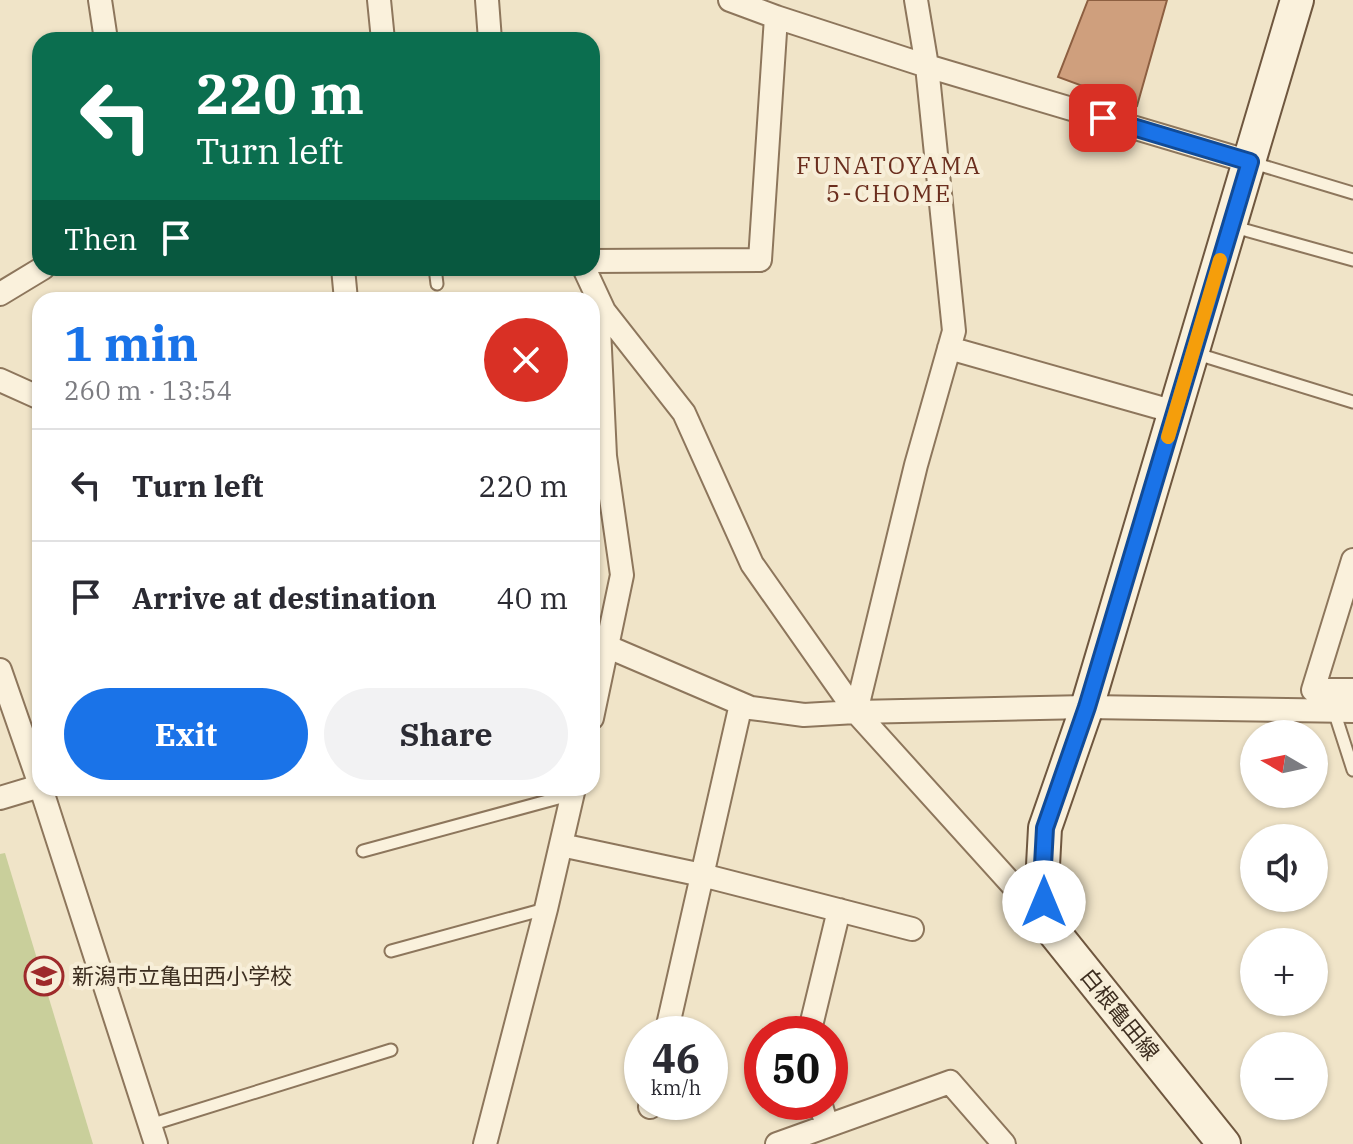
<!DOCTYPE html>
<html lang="en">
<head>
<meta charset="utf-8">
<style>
	:root { --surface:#fff; --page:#f2f2f3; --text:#2b2b33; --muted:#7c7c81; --line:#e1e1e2; --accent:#1a73e8 }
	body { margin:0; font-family:"IBM Plex Serif","Noto Sans JP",serif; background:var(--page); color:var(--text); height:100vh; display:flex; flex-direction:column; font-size:30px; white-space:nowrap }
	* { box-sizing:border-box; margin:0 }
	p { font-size:26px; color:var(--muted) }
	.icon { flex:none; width:44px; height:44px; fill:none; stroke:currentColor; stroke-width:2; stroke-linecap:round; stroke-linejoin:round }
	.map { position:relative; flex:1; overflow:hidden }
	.details { position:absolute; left:32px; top:292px; width:568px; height:504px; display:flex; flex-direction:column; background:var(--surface); border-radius:24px; box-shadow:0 2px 6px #0004 }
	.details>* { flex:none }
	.guide { position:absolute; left:32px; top:32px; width:568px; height:244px; border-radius:24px; box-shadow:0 2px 6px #0004; background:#0b6e4f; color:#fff; overflow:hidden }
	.needle { width:52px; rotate:279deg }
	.fabs { position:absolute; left:1240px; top:720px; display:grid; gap:16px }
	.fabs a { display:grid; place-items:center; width:88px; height:88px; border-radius:50%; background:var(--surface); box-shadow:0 2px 6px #0004; font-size:40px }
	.speed { position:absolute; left:624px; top:1016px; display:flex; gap:16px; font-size:40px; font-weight:700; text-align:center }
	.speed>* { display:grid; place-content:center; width:104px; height:104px; border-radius:50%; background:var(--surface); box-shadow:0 2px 6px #0004; line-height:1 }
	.speed small { font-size:20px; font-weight:400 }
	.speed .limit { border:12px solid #d22; background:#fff; color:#111 }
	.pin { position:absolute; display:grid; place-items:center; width:68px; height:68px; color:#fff; margin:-34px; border-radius:16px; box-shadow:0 4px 12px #0006 }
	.me { position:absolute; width:88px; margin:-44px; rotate:0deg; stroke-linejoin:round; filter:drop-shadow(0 0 6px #0008) }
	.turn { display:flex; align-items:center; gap:28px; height:168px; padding:0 32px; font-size:36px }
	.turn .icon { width:104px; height:104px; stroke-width:2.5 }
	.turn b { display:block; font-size:56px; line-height:68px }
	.then { display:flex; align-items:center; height:76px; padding:0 32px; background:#0003; gap:16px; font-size:30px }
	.round { display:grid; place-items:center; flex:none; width:84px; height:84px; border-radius:42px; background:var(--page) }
	.overview { display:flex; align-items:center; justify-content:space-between; height:136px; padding:0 32px }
	h1 { font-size:48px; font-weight:700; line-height:60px; color:var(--accent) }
	.primary-button { display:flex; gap:16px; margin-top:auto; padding:16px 32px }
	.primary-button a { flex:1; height:92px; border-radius:48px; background:var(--accent); color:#fff; font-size:32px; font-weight:700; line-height:92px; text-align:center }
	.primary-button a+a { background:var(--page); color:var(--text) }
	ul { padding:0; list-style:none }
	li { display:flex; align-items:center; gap:24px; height:112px; padding:0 32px; border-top:2px solid var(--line) }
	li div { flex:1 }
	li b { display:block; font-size:30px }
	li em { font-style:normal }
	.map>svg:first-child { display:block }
	.green { fill:#c9cf9b }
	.building { fill:#cf9f7d; stroke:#8d5f41; stroke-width:2 }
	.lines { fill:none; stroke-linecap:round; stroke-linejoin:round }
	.service-casing { stroke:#8d765c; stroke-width:15 }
	.minor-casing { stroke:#8d765c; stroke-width:26 }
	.secondary-casing { stroke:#6f573f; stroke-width:36 }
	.service { stroke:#faf1dc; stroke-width:11 }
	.minor { stroke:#faf1dc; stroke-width:22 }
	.secondary { stroke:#faf1dc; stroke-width:32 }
	.route-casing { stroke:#114b97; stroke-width:20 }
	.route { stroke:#1a73e8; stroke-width:14 }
	.slow { stroke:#f59e0b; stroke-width:14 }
	.labels { text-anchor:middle; stroke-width:8; stroke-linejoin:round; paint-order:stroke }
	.poi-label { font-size:22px; fill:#3d2e20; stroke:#f7eed8; text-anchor:start }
	.street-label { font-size:22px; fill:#3d2e20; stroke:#f7eed8 }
	.neighbourhood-label { font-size:24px; letter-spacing:2px; fill:#6b2e1e; stroke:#f7eed8 }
</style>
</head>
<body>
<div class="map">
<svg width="1353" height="1144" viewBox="0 0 1353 1144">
	<rect width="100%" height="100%" fill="#f0e4c8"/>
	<path class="green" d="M5,853L93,1144H0V854Z"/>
	<path class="building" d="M1088,0H1167L1137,106L1058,77Z"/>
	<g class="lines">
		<g class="service-casing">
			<path id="service" d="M1250,162L1353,193
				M1231,226L1353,260
				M435,268L437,284
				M1194,353L1353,402
				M1334,711L1353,770
				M363,851L573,794
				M391,951L545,909
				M150,1125L391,1050"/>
		</g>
		<g class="minor-casing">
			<path id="minor" d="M100,0L106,40
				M379,0L383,40
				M487,0L490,40
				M730,0L776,17
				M592,261L760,260L776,17L927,66L1250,162
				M343,268L346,300
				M584,268L604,311L684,413L752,564L856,712L1045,921
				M0,294L43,268
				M949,348L1175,412
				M0,380L40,398
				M1353,560L1313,690H1353
				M592,640L751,708L804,715L856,712L1087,707L1353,711
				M0,670L40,785
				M856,712L916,465L954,331L927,66L916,0
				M592,718L622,575L605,456L599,328L604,311
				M41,788L156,1144
				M0,798L40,786
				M561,845L702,875L912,929
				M666,1034L741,704
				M809,1034L839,910
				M820,1102L827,1126
				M650,1107L651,1102
				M485,1144L546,909L574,788
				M777,1144L950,1082L1004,1144"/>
		</g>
		<g class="secondary-casing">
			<path id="secondary" d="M1224,1144L1045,921L1042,884L1045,828L1087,707L1297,0"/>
		</g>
		<use href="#service" class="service"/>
		<use href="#minor" class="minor"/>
		<use href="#secondary" class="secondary"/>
	</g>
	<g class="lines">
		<g class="route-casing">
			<path id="route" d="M1044,902L1042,884L1045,828L1087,707L1250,162L1103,118"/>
		</g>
		<use href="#route" class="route"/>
		<path class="slow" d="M1168,437L1220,260"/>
	</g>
	<defs>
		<g id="school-ring" transform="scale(2)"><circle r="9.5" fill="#f7eed8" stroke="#9e2a2b" stroke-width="1.5"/><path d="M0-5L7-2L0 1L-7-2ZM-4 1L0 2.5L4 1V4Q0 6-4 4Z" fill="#9e2a2b"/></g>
	</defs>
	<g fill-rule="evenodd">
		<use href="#school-ring" x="44" y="976"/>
	</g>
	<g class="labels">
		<g class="poi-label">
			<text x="72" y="984">新潟市立亀田西小学校</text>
		</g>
		<g class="street-label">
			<text transform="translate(1120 1014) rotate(51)" y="8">白根亀田線</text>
		</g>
		<g class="neighbourhood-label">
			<text x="889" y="174">FUNATOYAMA<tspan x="889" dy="28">5-CHOME</tspan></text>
		</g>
	</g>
</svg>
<div class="fabs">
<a><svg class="needle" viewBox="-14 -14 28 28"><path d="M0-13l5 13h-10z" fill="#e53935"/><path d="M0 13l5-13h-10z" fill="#7c7c81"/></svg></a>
<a><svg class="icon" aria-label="sound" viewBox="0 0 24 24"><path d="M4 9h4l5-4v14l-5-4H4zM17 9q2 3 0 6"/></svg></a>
<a>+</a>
<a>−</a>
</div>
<div class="speed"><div>46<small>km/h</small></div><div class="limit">50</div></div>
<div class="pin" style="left:1103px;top:118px;background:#d93025"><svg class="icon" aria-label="arrive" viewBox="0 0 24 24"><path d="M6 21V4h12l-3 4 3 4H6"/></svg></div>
<svg class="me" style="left:1044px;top:902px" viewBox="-20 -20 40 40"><circle r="19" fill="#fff"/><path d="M0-13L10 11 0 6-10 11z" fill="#1a73e8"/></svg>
<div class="guide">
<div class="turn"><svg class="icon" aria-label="left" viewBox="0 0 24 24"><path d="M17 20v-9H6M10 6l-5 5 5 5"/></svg><div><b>220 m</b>Turn left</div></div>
<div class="then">Then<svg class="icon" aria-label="arrive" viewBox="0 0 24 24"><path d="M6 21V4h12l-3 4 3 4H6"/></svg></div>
</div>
<section class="details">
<div class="overview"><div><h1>1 min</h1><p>260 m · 13:54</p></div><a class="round" style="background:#d93025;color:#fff"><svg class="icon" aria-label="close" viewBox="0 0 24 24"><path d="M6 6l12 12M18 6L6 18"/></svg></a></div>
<ul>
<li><svg class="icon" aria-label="left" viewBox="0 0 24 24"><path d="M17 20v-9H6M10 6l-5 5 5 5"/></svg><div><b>Turn left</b></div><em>220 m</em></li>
<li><svg class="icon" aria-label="arrive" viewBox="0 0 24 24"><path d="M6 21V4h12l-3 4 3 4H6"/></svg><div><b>Arrive at destination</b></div><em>40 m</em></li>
</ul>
<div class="primary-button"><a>Exit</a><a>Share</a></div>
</section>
</div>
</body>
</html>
